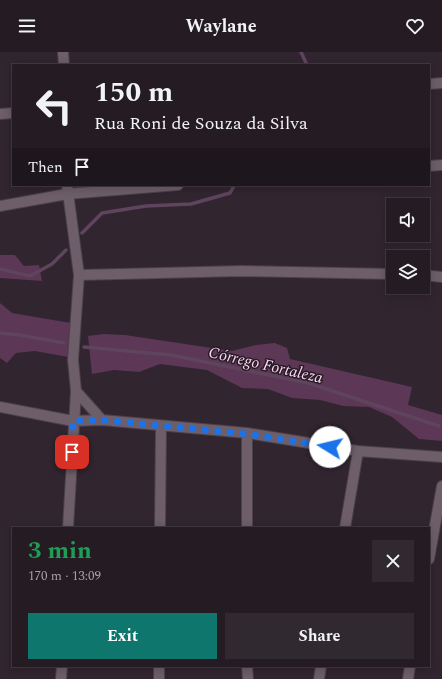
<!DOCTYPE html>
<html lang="en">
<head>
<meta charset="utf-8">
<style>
	:root { --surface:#251c23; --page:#312930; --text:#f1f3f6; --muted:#a3a1a6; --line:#423a41; --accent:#0f766e }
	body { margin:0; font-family:Spectral,serif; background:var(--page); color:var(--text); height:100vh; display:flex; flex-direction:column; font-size:15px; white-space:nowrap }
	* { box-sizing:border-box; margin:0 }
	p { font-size:13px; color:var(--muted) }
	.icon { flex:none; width:22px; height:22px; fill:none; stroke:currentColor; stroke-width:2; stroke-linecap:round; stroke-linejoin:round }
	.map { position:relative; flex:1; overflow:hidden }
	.side { position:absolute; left:12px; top:475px; width:418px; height:140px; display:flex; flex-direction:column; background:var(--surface); border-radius:0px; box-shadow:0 2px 10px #0003,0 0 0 1px var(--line) }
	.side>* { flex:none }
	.banner { position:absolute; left:12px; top:12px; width:418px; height:122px; border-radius:0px; box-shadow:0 2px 10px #0003,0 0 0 1px var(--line); background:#251c23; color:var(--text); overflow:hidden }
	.fabs { position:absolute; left:386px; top:146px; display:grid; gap:8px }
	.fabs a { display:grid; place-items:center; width:44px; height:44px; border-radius:0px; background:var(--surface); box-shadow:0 2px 10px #0003,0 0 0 1px var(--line); font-size:20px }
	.pin { position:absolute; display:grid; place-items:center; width:34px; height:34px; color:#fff; margin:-17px; border-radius:8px; box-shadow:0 2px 6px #0006 }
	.me { position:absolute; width:44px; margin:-22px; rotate:279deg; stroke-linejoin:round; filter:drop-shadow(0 0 3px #0008) }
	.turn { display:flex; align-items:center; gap:14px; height:84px; padding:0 16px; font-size:18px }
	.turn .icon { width:52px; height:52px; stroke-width:2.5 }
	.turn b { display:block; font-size:28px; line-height:34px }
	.then { display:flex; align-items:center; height:38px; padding:0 16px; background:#0003; gap:8px; font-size:15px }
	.round { display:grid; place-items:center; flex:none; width:42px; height:42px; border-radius:0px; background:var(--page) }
	.summary { display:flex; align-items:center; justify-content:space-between; height:68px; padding:0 16px }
	h1 { font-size:24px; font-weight:700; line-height:30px; color:#1e9e55 }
	.primary-button { display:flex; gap:8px; margin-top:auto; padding:8px 16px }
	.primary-button a { flex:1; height:46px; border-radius:0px; background:var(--accent); color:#fff; font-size:16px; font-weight:700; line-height:46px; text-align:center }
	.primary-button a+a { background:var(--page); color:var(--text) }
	header { display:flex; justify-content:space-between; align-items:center; height:52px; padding:0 16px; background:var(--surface); font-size:18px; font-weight:700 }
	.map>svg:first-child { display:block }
	.green { fill:#5c3756 }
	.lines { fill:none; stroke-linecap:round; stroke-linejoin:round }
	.stream { stroke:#5e445c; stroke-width:3.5 }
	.minor-casing { stroke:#4c414a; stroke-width:12 }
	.minor { stroke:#6d5e6a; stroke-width:10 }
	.route { stroke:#1a73e8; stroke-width:7; stroke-dasharray:0 12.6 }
	.labels { text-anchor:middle; stroke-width:3; stroke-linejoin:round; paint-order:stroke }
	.water-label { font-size:16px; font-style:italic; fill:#f9d5f2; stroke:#271b25 }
</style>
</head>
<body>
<header><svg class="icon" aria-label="menu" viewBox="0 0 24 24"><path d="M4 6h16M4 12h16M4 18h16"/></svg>Waylane<svg class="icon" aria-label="heart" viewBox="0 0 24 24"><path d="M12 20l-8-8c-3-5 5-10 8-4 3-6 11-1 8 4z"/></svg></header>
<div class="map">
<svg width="442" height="627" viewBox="0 0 442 627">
	<rect width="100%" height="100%" fill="#31252f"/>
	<path class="green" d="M0,203H15L24,214L39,213L42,229L0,226Z
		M0,251L12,261L71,271L68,305L35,299L16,301L7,311L0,306Z
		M104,282L125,283L232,299L256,293L275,291L287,296L290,307L412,335L408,353L442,363V389L419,387L392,365L369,355L343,354L320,348L292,346L268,337L242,336L207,318L160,312L139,320L114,318L92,322L88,284Z"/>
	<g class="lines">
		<path class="stream" d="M301,0L307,13
			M82,181L102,161L146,154L191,152L230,141L234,134
			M0,217L30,224L52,212L66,198
			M0,281L20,283L64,291
			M84,295L171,303L308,331L439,374"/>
		<g class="minor-casing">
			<path id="minor" d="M63,0L64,13
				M429,32L442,31
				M0,62L13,61
				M429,114L442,113
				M67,133L79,223L73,308L76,339L102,368
				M0,154L67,142L178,133
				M79,223L241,219L393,222
				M423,223L442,225
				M0,355L73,369L102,368L247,381L358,399L442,405
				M247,381V476
				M68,476L76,339
				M160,476L161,374
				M345,476L358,399
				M429,507L442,434
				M247,614L248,627
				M61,627L62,614
				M159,627V614
				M319,627L321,614
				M408,627L410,614"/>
		</g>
		<use href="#minor" class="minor"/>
	</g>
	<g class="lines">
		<path class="route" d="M72,400L73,369L102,368L247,382L330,395"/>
	</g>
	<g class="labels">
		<g class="water-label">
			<text transform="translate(266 312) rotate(13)" y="6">Córrego Fortaleza</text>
		</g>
	</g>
</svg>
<div class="fabs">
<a><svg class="icon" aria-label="sound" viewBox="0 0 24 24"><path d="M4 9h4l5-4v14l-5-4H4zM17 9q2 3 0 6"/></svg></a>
<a><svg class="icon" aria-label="layers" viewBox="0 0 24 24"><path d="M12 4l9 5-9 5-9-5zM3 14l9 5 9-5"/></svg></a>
</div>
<div class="pin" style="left:72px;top:400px;background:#d93025"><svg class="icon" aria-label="arrive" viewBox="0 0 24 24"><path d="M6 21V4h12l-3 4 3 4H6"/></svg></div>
<svg class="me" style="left:330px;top:395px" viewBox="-20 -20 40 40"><circle r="19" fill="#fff"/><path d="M0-13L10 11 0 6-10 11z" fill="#1a73e8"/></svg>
<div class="banner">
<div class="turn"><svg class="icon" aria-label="left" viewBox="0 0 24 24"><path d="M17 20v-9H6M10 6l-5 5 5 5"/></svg><div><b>150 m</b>Rua Roni de Souza da Silva</div></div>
<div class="then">Then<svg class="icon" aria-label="arrive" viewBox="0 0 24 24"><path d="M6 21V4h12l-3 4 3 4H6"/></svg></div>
</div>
<section class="side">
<div class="summary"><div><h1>3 min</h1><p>170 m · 13:09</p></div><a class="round"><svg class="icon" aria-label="close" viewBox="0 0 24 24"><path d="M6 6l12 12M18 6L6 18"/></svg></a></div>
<div class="primary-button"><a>Exit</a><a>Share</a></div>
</section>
</div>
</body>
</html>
